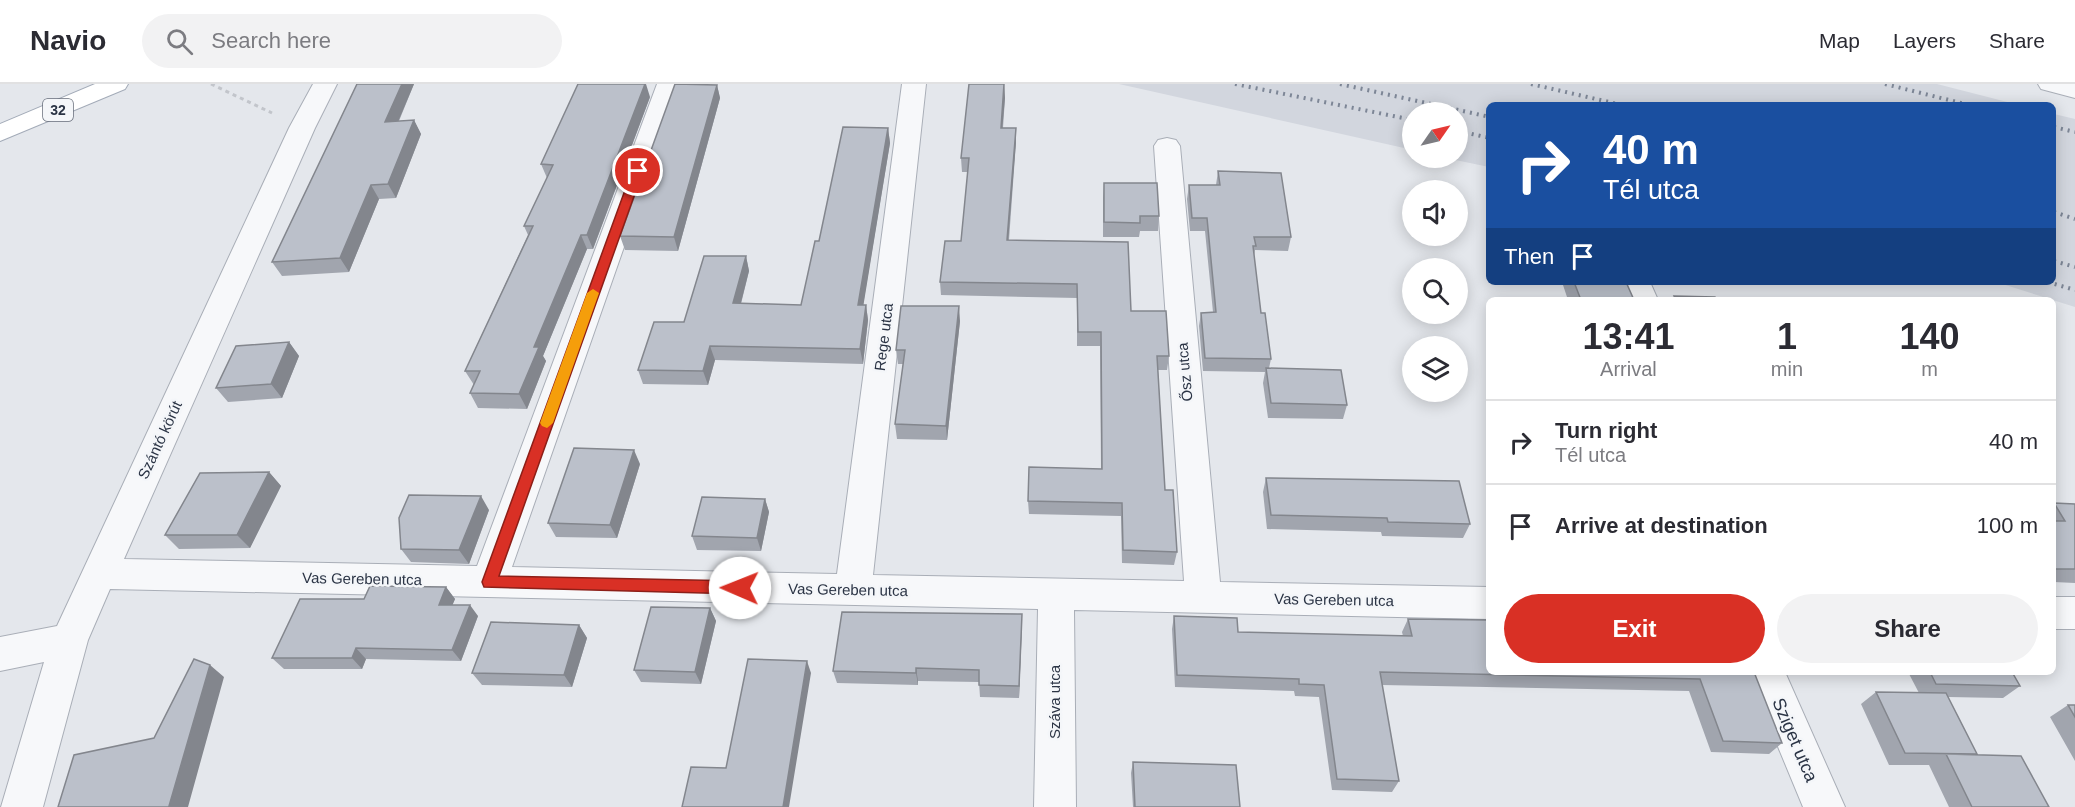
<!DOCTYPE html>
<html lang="en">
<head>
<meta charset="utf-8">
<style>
	:root { --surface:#fff; --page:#f2f2f3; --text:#2b2b33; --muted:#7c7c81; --line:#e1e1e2; --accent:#d93025 }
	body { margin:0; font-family:Helvetica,sans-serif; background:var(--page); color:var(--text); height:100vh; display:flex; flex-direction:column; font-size:22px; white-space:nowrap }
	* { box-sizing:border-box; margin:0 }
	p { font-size:20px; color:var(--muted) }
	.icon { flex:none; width:33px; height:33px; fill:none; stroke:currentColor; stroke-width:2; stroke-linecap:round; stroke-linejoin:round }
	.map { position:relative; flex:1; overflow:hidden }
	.drawer { position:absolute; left:1486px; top:213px; width:570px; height:378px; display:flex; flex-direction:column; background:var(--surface); border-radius:9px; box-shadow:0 3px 15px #0003 }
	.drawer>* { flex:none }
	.top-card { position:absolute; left:1486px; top:18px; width:570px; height:183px; border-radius:9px; box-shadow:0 3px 15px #0003; background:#1a4fa0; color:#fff; overflow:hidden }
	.needle { width:39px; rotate:56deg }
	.tools { position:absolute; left:1402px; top:18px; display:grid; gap:12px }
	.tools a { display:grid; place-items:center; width:66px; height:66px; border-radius:50%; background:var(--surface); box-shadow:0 3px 15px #0003; font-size:30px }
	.pin { position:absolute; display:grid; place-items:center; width:51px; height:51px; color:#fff; margin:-26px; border:3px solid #fff; border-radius:50%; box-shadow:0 2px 6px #0007 }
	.me { position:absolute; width:66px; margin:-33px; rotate:271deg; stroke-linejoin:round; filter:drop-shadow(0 0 4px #0008) }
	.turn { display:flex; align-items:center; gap:21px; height:126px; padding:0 18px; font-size:27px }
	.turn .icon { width:78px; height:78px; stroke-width:2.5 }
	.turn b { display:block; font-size:42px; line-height:51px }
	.then { display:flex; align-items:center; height:57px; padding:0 18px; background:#0003; gap:12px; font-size:22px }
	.eta { display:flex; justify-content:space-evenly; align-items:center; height:102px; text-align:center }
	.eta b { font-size:36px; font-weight:700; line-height:42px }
	.action { display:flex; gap:12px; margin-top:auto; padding:12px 18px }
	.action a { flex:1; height:69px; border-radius:36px; background:var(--accent); color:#fff; font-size:24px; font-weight:700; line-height:69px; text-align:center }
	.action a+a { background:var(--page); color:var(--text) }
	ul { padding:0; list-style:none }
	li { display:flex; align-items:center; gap:18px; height:84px; padding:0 18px; border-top:2px solid var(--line) }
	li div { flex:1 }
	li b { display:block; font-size:22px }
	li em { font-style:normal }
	header { display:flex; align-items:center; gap:36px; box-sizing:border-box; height:84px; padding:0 30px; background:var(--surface); border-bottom:2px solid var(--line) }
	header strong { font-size:28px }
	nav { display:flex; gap:33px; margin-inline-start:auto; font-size:21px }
	.search { width:420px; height:54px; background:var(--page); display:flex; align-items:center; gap:15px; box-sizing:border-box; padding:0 21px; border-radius:33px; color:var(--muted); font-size:22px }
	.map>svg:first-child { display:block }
	.built { fill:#d2d6de }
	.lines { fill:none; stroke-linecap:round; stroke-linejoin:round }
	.minor-casing { stroke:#a9aeb7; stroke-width:2 }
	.primary-casing { stroke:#a3abb8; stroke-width:2 }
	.path { stroke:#c2c5cb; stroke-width:3; stroke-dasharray:4 4; stroke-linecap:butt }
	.minor { fill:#f7f8fa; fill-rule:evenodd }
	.primary { fill:#fff; fill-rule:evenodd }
	.rail { stroke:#7d8696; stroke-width:4; stroke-dasharray:2 5; stroke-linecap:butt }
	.wall { fill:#a1a5ae }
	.shaded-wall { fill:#83868d }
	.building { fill:#bbc0ca; stroke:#83868d; stroke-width:1.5 }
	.route { fill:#d93025; stroke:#8d1f18; stroke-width:1.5 }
	.slow { fill:#f59e0b }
	.labels { text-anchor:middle; stroke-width:5; stroke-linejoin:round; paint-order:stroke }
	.shield { fill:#f4f6f9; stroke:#676e7b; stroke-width:1.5 }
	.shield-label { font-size:14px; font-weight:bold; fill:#2b3445 }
	.street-label { font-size:15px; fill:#2b3445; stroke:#f4f6f9 }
	.near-street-label { font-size:18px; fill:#2b3445; stroke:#f4f6f9 }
</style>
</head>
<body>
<header>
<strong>Navio</strong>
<div class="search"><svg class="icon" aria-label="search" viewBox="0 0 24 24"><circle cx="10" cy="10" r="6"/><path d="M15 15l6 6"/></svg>Search here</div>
<nav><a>Map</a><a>Layers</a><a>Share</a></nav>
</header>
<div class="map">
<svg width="2075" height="723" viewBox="0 0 2075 723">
	<rect width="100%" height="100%" fill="#e4e7ec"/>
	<path class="built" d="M1119,0H1937L2019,21H1490L1489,83L1446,74H1458V28H1413V66Z
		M2054,30L2075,35V223L1996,198H2054Z"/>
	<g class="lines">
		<g class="minor-casing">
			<path id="minor" d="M313,0H337L315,44L124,475L477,482L657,0H681L512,483L837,490L902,0H926L873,491L1184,497L1154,62L1158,56L1167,54L1176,56L1180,62L1220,498L1490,503V535L1074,526L1076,723H1034L1038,525L110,505L88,556L43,723H1L44,578L0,587V553L57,542L289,44Z
				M2038,0H2075V14L2041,5Z
				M1620,198H1650L1658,216H1628Z
				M2054,513H2075V545H2054Z
				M1747,588H1785L1845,723H1803Z"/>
		</g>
		<g class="primary-casing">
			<path id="primary" d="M95,0H128L125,5L0,57V40Z"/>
		</g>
		<path class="path" d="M211,0L272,29"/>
		<use href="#minor" class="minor"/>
		<use href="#primary" class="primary"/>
		<path class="rail" d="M1235,0L1413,36
			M1340,0L1490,33
			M1531,0L1622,21
			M1885,0L1969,21
			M2054,43L2075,48
			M1458,47L1490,54
			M2054,128L2075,135
			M2054,177L2075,183
			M2048,198L2075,206"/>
	</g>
	<path class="wall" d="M357,0H414L399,37L414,36L421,50L396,114L379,115L349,188L282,192L272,178Z
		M1004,0L1005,14L1003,44H1016V58L1009,156L1131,227L1169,272L1167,286H1158L1165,406L1177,468L1174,481L1122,479L1121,432L1029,430L1028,417L1101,385L1100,262H1077V214L941,211L940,198L961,157L968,88H962L961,74Z
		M717,1L720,14L678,167L625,166L620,152Z
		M650,13L593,165H587L543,272L546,277L527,325L478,324L470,309L474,301L465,287L528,151L524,142L547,94L541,80Z
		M888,44L890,59L863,221H866L868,236L863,280L715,276L708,301L643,300L638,286L746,172L749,187L741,220L801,221L819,157Z
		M1218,87L1291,153L1288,167L1255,166L1254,172L1261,229L1271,275L1269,284L1347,321L1343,335L1268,334L1263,299L1265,288L1203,287L1199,242L1201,229L1213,228L1205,147H1190L1187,115L1189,101H1216Z
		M1104,99L1159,132L1158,147H1140L1139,153H1103V114Z
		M1562,198H1626L1634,216H1568Z
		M960,237L947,356L897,355L895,340L903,280H898L896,266Z
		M289,258L299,272L282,314L228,318L216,304Z
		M640,380L617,454L556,453L548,439Z
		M269,388L281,402L250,464L179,465L165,451Z
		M1266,394L1470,440L1463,454L1382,452L1381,448L1267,445L1263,408Z
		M765,415L769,428L761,467L697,466L692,452Z
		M2054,419L2075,420V499L2054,498Z
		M489,426L469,480L411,478L401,465Z
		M446,503L455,515L452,521L478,532L461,577L366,575L362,585H284L272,574L364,515Z
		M710,524L716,537L701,600L641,598L634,586Z
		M1022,530L1019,614L980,613L979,598L918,597V601L837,599L833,587Z
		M1174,532L1238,548L1403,552L1402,548L1408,535L1754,588L1782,659L1769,670L1711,668L1689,607L1382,601L1399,697L1392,708L1332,706L1319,613L1295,612L1294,607L1175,603L1172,545Z
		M579,541L587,554L572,603L482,601L472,589Z
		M1908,588H2012L2020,602L2003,614L1948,613L1977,670L2049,723H1949L1929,681H1889L1861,620L1876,608L1919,609Z
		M2068,621H2075V677L2050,633Z
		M1133,678L1240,723H1133L1131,689Z"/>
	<path class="shaded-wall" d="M402,0H414L392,52L385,38Z
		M645,0H646L650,13L593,165L587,151Z
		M1004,0L1005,14L1001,58V44Z
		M717,1L720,14L678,167L674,153Z
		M414,36L421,50L396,114L388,100Z
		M888,44L890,59L861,236L858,221Z
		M1016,44V58L1007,170V156Z
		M371,101L379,115L349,188L340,174Z
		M581,151L587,165L543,272L546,277L527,325L519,310L534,263Z
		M746,172L749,187L737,234L733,219Z
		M866,221L868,236L863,280L860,265Z
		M959,222L960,237L947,356L946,342Z
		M289,258L299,272L282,314L271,300Z
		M710,262L715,276L708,301L703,287Z
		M634,366L640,380L617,454L610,441Z
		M269,388L281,402L250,464L237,451Z
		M481,412L489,426L469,480L459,466Z
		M765,415L769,428L761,467L757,454Z
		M446,503L455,515L448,532L439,521Z
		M470,521L478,532L461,577L452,566Z
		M710,524L716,537L701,600L695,588Z
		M1022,530V543L1019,614V602Z
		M579,541L587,554L572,603L564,591Z
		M356,564L366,575L362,585L352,574Z
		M807,577L811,589L789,723H783Z
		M210,581L224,593L188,723H170L169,722Z
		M916,584L918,597V601L916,589Z"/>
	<path class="building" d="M357,0H402L385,38L414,36L388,100L371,101L340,174L272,178Z
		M578,0H645L587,151H581L534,263H539L519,310L470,309L480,287H465L533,142H524L553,81L541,80Z
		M675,0L717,1L674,153L620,152Z
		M969,0H1004L1001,44H1016L1007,156L1128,158L1131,227H1166L1169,272H1157L1165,406H1173L1177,468L1123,466L1122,419L1028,417L1029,383L1102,385L1101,248H1078L1077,200L940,198L945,157H961L969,74H961Z
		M843,43L888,44L858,221H866L860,265L710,262L703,287L638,286L654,238H684L704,172H746L733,219L801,221L815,157H819Z
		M1218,87L1281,89L1291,153H1254L1256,162H1253L1261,229H1265L1271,275L1205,274L1201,229L1216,228L1207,134H1192L1189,101H1220Z
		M1104,99H1157L1159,132H1140V139L1104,138Z
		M1574,198H1626L1634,216H1581Z
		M1674,212L1715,213L1717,216H1676Z
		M901,222H959L946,342L895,340L905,266H896Z
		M289,258L271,300L216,304L236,262Z
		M1266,284L1341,286L1347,321L1271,319Z
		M574,364L634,366L610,441L548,439Z
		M269,388L237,451H165L200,389Z
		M1266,394L1459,397L1470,440L1388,438L1387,434L1271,431Z
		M409,411L481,412L459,466L401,465L399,434Z
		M702,413L765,415L757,454L692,452Z
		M2054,419L2075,420V485H2054V437H2065Z
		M370,502L446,503L439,521H470L452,566L356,564L352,574H272L300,515H364Z
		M651,523L710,524L695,588L634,586Z
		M842,528L1022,530L1019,602L979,601V586L916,584V589L833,587Z
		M1174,532L1237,534L1238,548L1412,552L1408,535L1490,536V588H1754L1782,659L1723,657L1700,595L1380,588L1399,697L1337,695L1324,601L1299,600V595L1177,591Z
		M491,538L579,541L564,591L472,589Z
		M194,575L210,581L169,722L171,723H58L74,671L154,654Z
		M748,575L807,577L783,723H682L691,683L726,684Z
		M1930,588H2012L2020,602L1936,600Z
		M1876,608L1946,609L1977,670L1905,669Z
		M2068,621H2075V633Z
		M1946,670L2021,672L2049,723H1972Z
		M1133,678L1236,681L1240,723H1135Z"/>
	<path class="route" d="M638,83L643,87L499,492L740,497L747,504L740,510L484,503L482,498L632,87Z"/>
	<path class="slow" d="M593,205L599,209L553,339L547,344L542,342L540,339L587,209Z"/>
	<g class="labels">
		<rect class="shield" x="43" y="15" width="30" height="22" rx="4.5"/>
		<g class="shield-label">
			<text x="58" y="31">32</text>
		</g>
		<g class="street-label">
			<text transform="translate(884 253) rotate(-83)" y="5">Rege utca</text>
			<text transform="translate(1185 288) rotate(-95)" y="5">Ősz utca</text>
			<text transform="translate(160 356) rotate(-65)" y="5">Szántó körút</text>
			<text transform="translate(362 495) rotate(1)" y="5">Vas Gereben utca</text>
			<text transform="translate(848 506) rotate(1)" y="5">Vas Gereben utca</text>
			<text transform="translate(1334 516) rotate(1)" y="5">Vas Gereben utca</text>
			<text transform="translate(1055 618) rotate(-90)" y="5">Száva utca</text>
		</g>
		<g class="near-street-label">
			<text transform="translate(1795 656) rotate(67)" y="6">Sziget utca</text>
		</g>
	</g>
</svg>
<div class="tools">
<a><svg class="needle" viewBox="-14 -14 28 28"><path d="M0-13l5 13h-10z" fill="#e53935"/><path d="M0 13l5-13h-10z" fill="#7c7c81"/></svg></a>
<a><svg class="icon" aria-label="sound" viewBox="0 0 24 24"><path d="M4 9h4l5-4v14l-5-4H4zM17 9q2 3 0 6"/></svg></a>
<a><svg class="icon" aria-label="search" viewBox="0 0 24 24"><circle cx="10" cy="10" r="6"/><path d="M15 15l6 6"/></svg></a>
<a><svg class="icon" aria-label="layers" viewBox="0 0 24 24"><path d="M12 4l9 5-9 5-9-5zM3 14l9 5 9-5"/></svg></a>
</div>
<div class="pin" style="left:638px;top:87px;background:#d93025"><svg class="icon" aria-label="arrive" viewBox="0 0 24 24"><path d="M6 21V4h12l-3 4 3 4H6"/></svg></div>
<svg class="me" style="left:740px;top:504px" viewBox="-20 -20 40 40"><circle r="19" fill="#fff"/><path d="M0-13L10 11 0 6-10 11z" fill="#d93025"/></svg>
<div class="top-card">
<div class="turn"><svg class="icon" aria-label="right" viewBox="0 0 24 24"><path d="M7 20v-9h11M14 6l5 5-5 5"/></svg><div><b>40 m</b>Tél utca</div></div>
<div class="then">Then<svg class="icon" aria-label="arrive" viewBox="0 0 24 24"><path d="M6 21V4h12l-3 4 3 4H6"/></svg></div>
</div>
<section class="drawer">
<div class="eta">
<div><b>13:41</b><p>Arrival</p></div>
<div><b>1</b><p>min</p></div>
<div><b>140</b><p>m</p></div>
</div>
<ul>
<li><svg class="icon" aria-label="right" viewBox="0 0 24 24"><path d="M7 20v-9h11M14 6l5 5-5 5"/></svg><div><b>Turn right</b><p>Tél utca</p></div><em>40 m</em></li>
<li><svg class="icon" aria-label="arrive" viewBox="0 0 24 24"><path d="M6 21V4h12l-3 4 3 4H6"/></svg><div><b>Arrive at destination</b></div><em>100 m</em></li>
</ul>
<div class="action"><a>Exit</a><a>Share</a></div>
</section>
</div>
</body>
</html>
